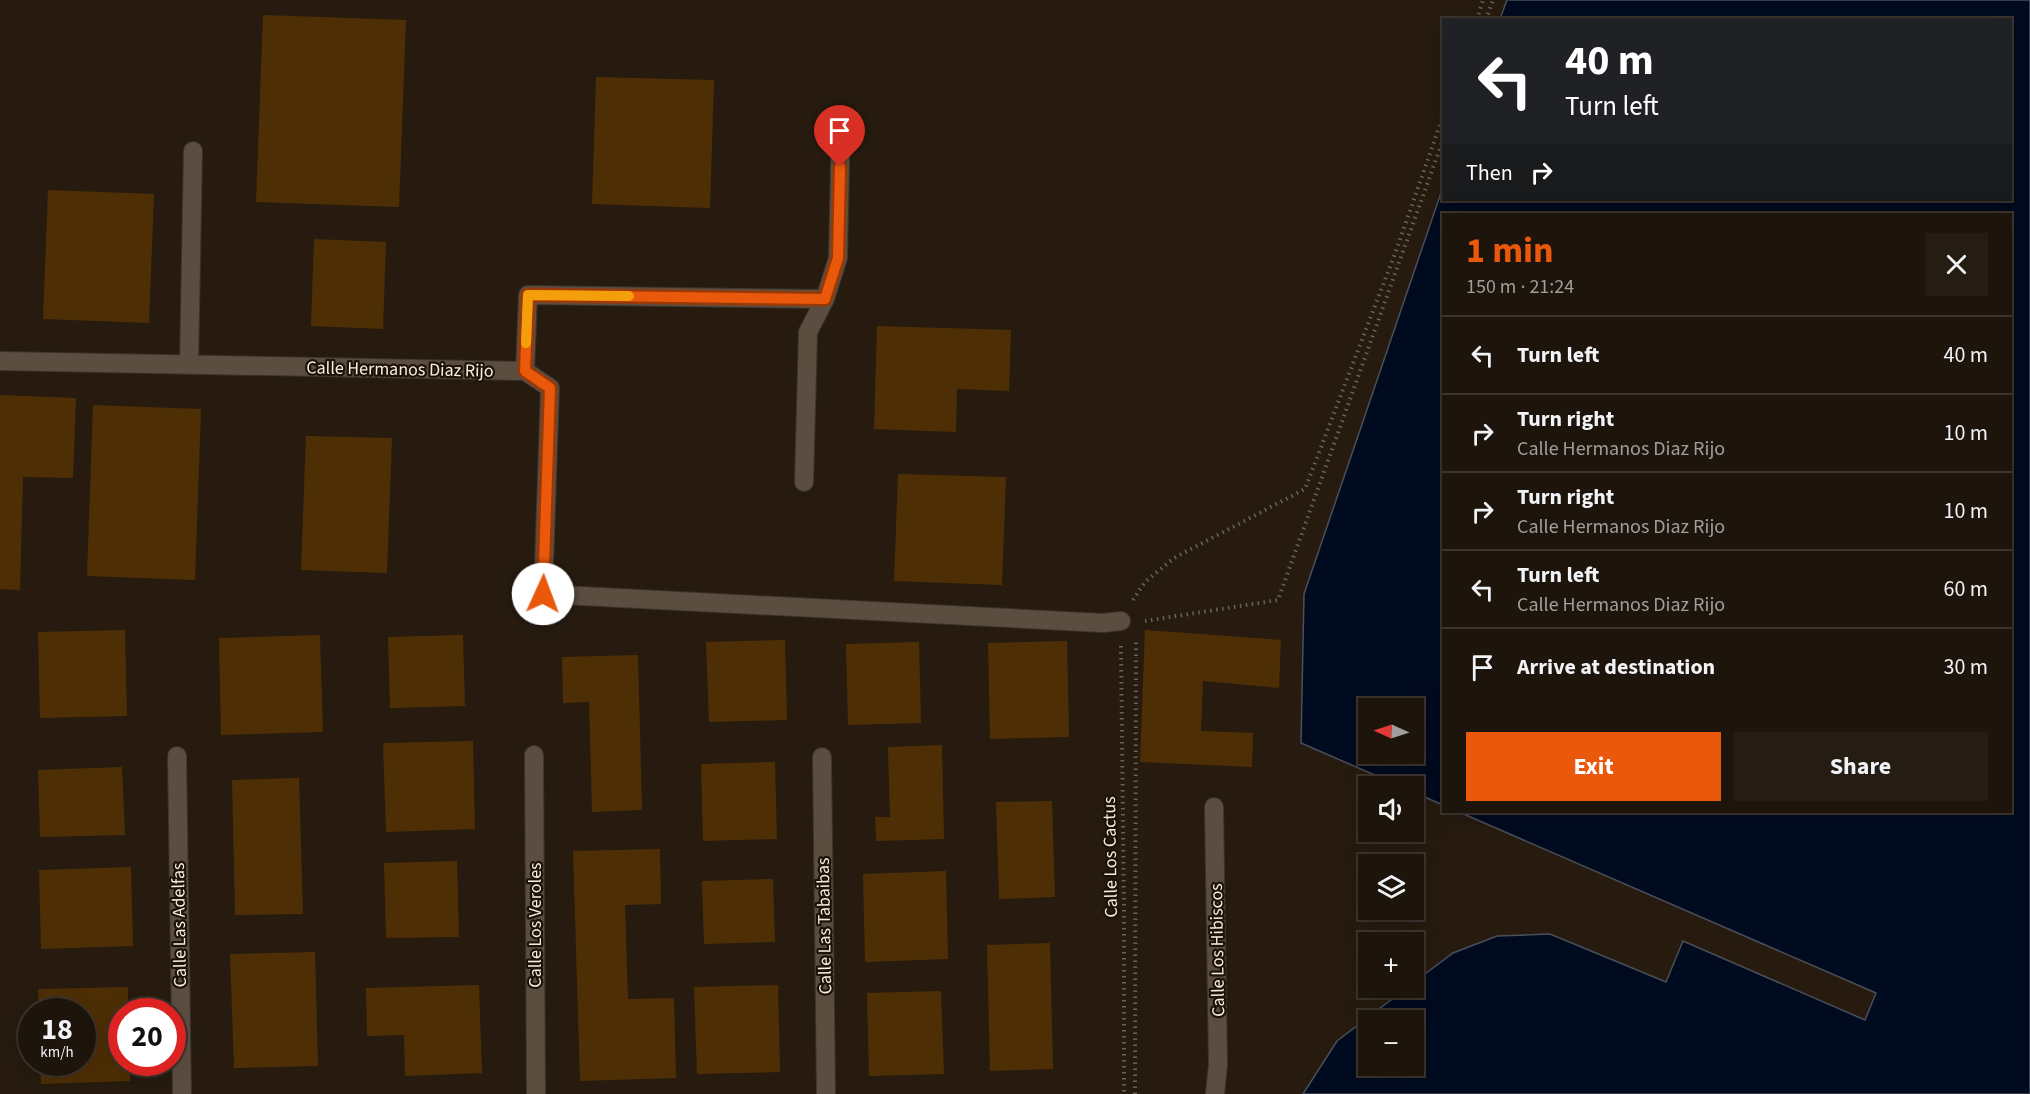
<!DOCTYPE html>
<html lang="en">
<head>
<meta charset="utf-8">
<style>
	:root { --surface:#1d140b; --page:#251d14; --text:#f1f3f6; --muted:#a09e9d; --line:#3b332c; --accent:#ea580c }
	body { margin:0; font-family:"Source Sans 3",sans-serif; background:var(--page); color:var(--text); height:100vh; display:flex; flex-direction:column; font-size:22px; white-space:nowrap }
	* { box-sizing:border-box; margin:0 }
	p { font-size:20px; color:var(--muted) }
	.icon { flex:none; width:33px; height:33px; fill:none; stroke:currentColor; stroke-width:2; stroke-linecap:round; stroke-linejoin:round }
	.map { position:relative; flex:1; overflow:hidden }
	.panel { position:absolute; left:1442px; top:213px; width:570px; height:600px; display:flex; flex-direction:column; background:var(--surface); border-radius:0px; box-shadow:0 6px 24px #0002,0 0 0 2px var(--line) }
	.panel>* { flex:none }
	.guide { position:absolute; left:1442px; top:18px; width:570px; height:183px; border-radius:0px; box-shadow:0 6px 24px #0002,0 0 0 2px var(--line); background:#202124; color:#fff; overflow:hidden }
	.needle { width:39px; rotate:273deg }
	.controls { position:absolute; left:1358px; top:698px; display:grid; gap:12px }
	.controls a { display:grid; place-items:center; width:66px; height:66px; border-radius:0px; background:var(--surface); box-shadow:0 6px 24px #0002,0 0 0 2px var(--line); font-size:30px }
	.speed { position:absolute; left:18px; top:998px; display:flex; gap:12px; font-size:30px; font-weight:700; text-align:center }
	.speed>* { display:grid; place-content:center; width:78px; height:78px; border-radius:50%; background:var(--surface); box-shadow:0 6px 24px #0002,0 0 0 2px var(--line); line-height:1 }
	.speed small { font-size:15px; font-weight:400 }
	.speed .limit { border:9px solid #d22; background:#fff; color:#111 }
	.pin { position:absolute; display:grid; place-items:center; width:51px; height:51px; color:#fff; margin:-62px -26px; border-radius:50% 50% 50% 0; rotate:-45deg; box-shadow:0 0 6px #0007 }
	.pin .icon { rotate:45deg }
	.me { position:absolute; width:66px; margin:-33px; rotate:2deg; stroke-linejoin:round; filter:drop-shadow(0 0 4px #0008) }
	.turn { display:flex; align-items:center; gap:21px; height:126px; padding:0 24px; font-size:27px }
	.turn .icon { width:78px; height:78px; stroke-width:2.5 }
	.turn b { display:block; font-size:42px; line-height:51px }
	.then { display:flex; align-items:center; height:57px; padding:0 24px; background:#0003; gap:12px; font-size:22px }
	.round { display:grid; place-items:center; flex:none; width:63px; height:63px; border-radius:0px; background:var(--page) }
	.head { display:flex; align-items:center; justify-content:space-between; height:102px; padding:0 24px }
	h1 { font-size:36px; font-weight:700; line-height:45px; color:var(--accent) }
	.action { display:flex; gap:12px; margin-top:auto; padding:12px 24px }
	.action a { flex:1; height:69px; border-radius:0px; background:var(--accent); color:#fff; font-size:24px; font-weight:700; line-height:69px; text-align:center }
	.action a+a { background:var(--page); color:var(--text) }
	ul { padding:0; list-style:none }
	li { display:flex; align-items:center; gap:18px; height:78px; padding:0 24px; border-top:2px solid var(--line) }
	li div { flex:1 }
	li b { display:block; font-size:22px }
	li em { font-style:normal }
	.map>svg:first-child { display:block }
	.water { fill:#000b1f; stroke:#4a4f5a; stroke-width:1.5; fill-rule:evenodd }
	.building { fill:#4e2f05 }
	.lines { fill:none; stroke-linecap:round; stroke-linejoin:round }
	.minor-casing { stroke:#3d342e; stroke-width:20 }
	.path { stroke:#6d6258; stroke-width:4; stroke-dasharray:1.5 4.5; stroke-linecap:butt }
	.minor { stroke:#5b4e40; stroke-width:18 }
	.route-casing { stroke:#983908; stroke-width:15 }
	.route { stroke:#ea580c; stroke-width:10 }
	.slow { stroke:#f59e0b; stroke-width:10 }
	.labels { text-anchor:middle; stroke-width:4.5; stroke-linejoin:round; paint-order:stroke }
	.street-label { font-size:18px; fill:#f6ede5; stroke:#1d1206 }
</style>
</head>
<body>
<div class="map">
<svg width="2030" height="1094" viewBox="0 0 2030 1094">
	<rect width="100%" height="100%" fill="#271b0f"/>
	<path class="water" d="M1507,0H2030V1094H1303L1337,1041L1408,987H1413V983L1453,953L1497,936L1550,934L1666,982L1683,941L1865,1020L1876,993L1459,812H2010V214H1443V805L1413,792V786H1400L1301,743L1304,594L1443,187V200H2010V20L1500,19ZM1368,708H1413V753H1368ZM1368,1020H1413V1065H1368Z"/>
	<path class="building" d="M263,15L406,20L399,207L256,202Z
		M596,77L714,80L710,208L592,204Z
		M48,190L154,194L149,323L43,319Z
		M314,239L386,242L383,329L311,326Z
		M877,326L1011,330L1009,391L957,389L956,432L874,429Z
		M0,395L76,398L73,478L23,477L20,590L0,589Z
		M93,405L201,409L195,580L87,576Z
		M306,436L392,438L387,573L301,570Z
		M898,474L1006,477L1002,585L894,581Z
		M125,630L127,716L40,718L38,632Z
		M1145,630L1281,640L1279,688L1203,681L1201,731L1253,733L1252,767L1140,762Z
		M320,635L323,732L221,735L219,638Z
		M463,635L465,706L390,708L388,637Z
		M785,640L787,720L709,722L706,642Z
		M1067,641L1069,737L990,739L988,643Z
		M919,642L921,723L848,725L846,644Z
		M638,655L642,810L592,812L589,702L563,703L562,657Z
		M473,741L475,829L386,832L383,743Z
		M942,745L944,839L876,841L875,817H890L888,747Z
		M775,762L777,839L703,841L701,764Z
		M122,767L125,835L40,837L38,770Z
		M299,778L303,914L235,915L232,780Z
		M1052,801L1055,897L999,899L996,802Z
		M660,849L661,904L625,905L628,999L674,998L676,1078L580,1081L573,851Z
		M457,861L459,937L386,938L384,863Z
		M131,867L133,946L41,949L39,870Z
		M946,871L948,959L865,962L863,874Z
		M773,879L775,942L704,944L702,881Z
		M1050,943L1053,1069L990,1071L987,945Z
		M315,952L318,1066L234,1068L230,954Z
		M479,985L482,1073L405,1076L404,1035L367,1036L366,988Z
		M778,985L780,1072L697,1074L694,987Z
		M128,987V1011H122V1062H130V1081L41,1084L40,1062H82V1011H39L38,989Z
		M941,991L944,1074L869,1076L867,993Z"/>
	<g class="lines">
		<g class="minor-casing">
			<path id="minor" d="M0,361L525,371L528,295L825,299
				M189,365L193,151
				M525,371L550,388L543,594L1103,623L1121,621
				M804,482L808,332L825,299L838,258L841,121
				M534,755L536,1094
				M177,756L182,1094
				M822,757L826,1094
				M1214,807L1218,1064L1215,1094"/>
		</g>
		<path class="path" d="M1477,20L1483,0
			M1486,20L1493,0
			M1133,600L1145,582L1174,558L1305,489L1396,251L1443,116
			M1145,621L1278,600L1443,140
			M1121,646L1124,912V1094
			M1135,1094L1136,641"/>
		<use href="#minor" class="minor"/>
	</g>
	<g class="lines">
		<g class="route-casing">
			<path id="route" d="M543,594L550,388L525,371L528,295L825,299L838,258L840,167"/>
		</g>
		<use href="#route" class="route"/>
		<path class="slow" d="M526,343L528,295L629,296"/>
	</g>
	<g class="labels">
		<g class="street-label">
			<text transform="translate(400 369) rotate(1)" y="6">Calle Hermanos Diaz Rijo</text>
			<text transform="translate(1110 857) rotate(-91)" y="6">Calle Los Cactus</text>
			<text transform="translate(179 925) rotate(-91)" y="6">Calle Las Adelfas</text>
			<text transform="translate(535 925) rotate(-90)" y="6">Calle Los Veroles</text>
			<text transform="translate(824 926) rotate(-91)" y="6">Calle Las Tabaibas</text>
			<text transform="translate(1217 950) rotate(-91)" y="6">Calle Los Hibiscos</text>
		</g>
	</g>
</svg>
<div class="controls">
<a><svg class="needle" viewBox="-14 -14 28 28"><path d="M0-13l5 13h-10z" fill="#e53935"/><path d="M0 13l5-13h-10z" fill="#a09e9d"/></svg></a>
<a><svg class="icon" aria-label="sound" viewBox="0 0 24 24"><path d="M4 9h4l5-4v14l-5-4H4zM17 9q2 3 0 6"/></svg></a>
<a><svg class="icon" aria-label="layers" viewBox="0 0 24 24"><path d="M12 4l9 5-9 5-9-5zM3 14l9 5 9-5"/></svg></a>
<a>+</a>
<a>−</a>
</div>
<div class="speed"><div>18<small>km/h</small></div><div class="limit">20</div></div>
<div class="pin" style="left:840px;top:167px;background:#d93025"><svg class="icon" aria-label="arrive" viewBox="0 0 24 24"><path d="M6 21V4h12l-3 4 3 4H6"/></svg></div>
<svg class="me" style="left:543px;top:594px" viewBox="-20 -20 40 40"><circle r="19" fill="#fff"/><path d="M0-13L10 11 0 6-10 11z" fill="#ea580c"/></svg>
<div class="guide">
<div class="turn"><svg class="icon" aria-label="left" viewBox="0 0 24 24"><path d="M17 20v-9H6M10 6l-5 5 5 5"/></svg><div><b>40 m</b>Turn left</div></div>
<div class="then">Then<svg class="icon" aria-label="right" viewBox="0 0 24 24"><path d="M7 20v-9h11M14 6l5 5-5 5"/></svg></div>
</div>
<section class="panel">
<div class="head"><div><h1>1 min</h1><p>150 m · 21:24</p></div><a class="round"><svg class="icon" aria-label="close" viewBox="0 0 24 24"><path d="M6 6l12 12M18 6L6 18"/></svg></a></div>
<ul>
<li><svg class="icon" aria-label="left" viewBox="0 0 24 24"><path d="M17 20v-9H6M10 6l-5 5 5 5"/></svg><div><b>Turn left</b></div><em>40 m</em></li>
<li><svg class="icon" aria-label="right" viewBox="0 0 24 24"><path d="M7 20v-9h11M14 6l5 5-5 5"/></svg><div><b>Turn right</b><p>Calle Hermanos Diaz Rijo</p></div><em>10 m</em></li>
<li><svg class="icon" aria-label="right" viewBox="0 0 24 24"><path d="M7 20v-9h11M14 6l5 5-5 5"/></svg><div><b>Turn right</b><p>Calle Hermanos Diaz Rijo</p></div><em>10 m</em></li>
<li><svg class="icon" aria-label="left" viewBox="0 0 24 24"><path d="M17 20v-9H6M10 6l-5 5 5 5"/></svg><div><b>Turn left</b><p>Calle Hermanos Diaz Rijo</p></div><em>60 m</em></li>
<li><svg class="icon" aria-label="arrive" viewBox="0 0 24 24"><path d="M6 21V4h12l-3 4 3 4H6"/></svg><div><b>Arrive at destination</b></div><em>30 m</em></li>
</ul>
<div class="action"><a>Exit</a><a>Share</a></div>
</section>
</div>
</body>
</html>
